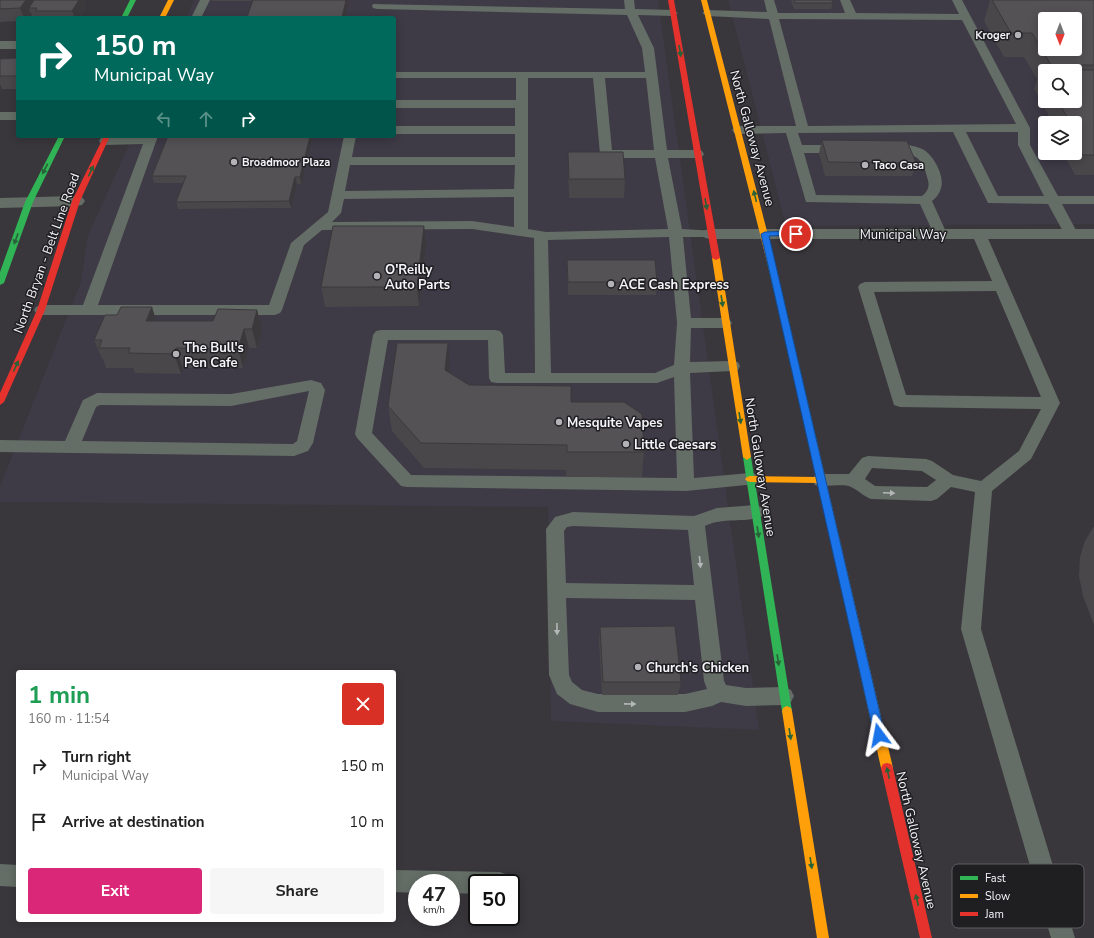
<!DOCTYPE html>
<html lang="en">
<head>
<meta charset="utf-8">
<style>
	:root { --surface:#fff; --page:#f6f6f6; --text:#222; --muted:#767676; --accent:#db2777 }
	body { margin:0; font-family:"Nunito Sans",sans-serif; background:var(--page); color:var(--text); height:100vh; display:flex; flex-direction:column; font-size:15px; white-space:nowrap }
	* { box-sizing:border-box; margin:0 }
	p { font-size:13px; color:var(--muted) }
	.icon { flex:none; width:22px; height:22px; fill:none; stroke:currentColor; stroke-width:2; stroke-linecap:round; stroke-linejoin:round }
	.map { position:relative; flex:1; overflow:hidden }
	.drawer { position:absolute; left:16px; top:670px; width:380px; height:252px; display:flex; flex-direction:column; background:var(--surface); border-radius:4px; box-shadow:0 2px 10px #0003 }
	.drawer>* { flex:none }
	.top-card { position:absolute; left:16px; top:16px; width:380px; height:122px; border-radius:4px; box-shadow:0 2px 10px #0003; background:#00695c; color:#fff; overflow:hidden }
	.needle { width:26px; rotate:180deg }
	.fabs { position:absolute; left:1038px; top:12px; display:grid; gap:8px }
	.fabs a { display:grid; place-items:center; width:44px; height:44px; border-radius:4px; background:var(--surface); box-shadow:0 2px 10px #0003; font-size:20px }
	.speed { position:absolute; left:408px; top:874px; display:flex; gap:8px; font-size:20px; font-weight:700; text-align:center }
	.speed>* { display:grid; place-content:center; width:52px; height:52px; border-radius:50%; background:var(--surface); box-shadow:0 2px 10px #0003; line-height:1 }
	.speed small { font-size:10px; font-weight:400 }
	.speed .limit { border:2px solid #111; border-radius:6px; background:#fff; color:#111 }
	.pin { position:absolute; display:grid; place-items:center; width:34px; height:34px; color:#fff; margin:-17px; border:2px solid #fff; border-radius:50%; box-shadow:0 1px 4px #0007 }
	.me { position:absolute; width:44px; margin:-22px; rotate:347deg; stroke-linejoin:round; filter:drop-shadow(0 0 3px #0008) }
	.turn { display:flex; align-items:center; gap:14px; height:84px; padding:0 12px; font-size:18px }
	.turn .icon { width:52px; height:52px; stroke-width:2.5 }
	.turn b { display:block; font-size:28px; line-height:34px }
	.lanes { display:flex; align-items:center; height:38px; padding:0 12px; background:#0003; justify-content:center; gap:20px; direction:ltr }
	.lanes .off { opacity:.35 }
	.round { display:grid; place-items:center; flex:none; width:42px; height:42px; border-radius:4px; background:var(--page) }
	.head { display:flex; align-items:center; justify-content:space-between; height:68px; padding:0 12px }
	h1 { font-size:24px; font-weight:700; line-height:30px; color:#1e9e55 }
	.cta { display:flex; gap:8px; margin-top:auto; padding:8px 12px }
	.cta a { flex:1; height:46px; border-radius:4px; background:var(--accent); color:#fff; font-size:16px; font-weight:700; line-height:46px; text-align:center }
	.cta a+a { background:var(--page); color:var(--text) }
	ul { padding:0; list-style:none }
	li { display:flex; align-items:center; gap:12px; height:56px; padding:0 12px }
	li div { flex:1 }
	li b { display:block; font-size:15px }
	li em { font-style:normal }
	.map>svg:first-child { display:block }
	.built { fill:#3e3a46; fill-rule:evenodd }
	.lines { fill:none; stroke-linecap:round; stroke-linejoin:round }
	.lane { fill:#646d66; fill-rule:evenodd }
	.street { fill:#646d66; fill-rule:evenodd }
	.fast { fill:#30b455; fill-rule:evenodd }
	.slow { fill:#ff9f0a; fill-rule:evenodd }
	.jam { fill:#e5322d; fill-rule:evenodd }
	.wall { fill:#494749; fill-rule:evenodd }
	.shaded-wall { fill:#3c393c }
	.building { fill:#555255; stroke:#3c393c; fill-rule:evenodd }
	.oneway { fill:#276238 }
	.oneway2 { fill:#b4b7b7 }
	.route { fill:#1a73e8; stroke:#114b97 }
	.poi-dot { fill:#b3b2b7; stroke:#1f1e21; stroke-width:1.5 }
	.labels { text-anchor:middle; stroke-width:3; stroke-linejoin:round; paint-order:stroke }
	.far-poi-label { font-size:11px; font-weight:bold; fill:#f5f4f9; stroke:#1f1e21; text-anchor:start }
	.street-label { font-size:13px; fill:#f5f4f9; stroke:#1f1e21 }
	.poi-label { font-size:13px; font-weight:bold; fill:#f5f4f9; stroke:#1f1e21; text-anchor:start }
	.key { fill:#1f1e21; stroke:#5f5e62; stroke-width:1 }
	.key-label { font-size:11px; fill:#f5f4f9 }
</style>
</head>
<body>
<div class="map">
<svg width="1094" height="938" viewBox="0 0 1094 938">
	<rect width="100%" height="100%" fill="#39373c"/>
	<path class="built" d="M194,0H658L759,730L551,721L548,507L0,502V486L81,282L88,235L133,136H394V18H186Z
		M728,0H1094V224L786,226ZM1045,19H1075V49H1045ZM1045,71H1075V101H1045ZM1045,123H1075V153H1045Z"/>
	<g class="lines">
		<path class="lane" d="M200,0H210L201,18H191Z
			M624,0H634L635,9L673,10L678,13L673,16L638,15L654,48L667,150H698L702,151L704,154L702,157L698,158H668L682,229L716,231L718,234L716,237H683L691,318H725L730,320L732,323L730,326L725,328H691L690,362L732,361L738,362L740,366L738,370L732,371L690,373L694,478L750,473L756,474L759,479L756,484L686,491L407,487L401,486L357,438L355,434L373,335L376,331L381,330H495L500,331L503,335L505,373H535L534,238L472,229L322,230L304,245L282,310L280,313L275,315H41L36,313L34,310L36,307L41,305H83L143,144L105,145L101,144L99,141L101,138L158,136L98,305H269L291,243L328,212L344,136H356L352,157H515V134H394V126H515V108H394V100H516V78H394V72H645L642,48L627,15L377,9L373,8L372,6L373,4L625,9ZM528,78H593L600,154L602,157L606,158H655L668,229L546,232L528,229ZM605,78H646L654,150H612ZM350,165H515L514,189L345,191ZM514,197V227L472,221L332,222L341,213L344,199ZM669,237L677,323L674,365L655,373H551L548,240ZM388,340H488L489,378L491,382L497,383H657L674,377L677,478L411,475L372,433Z
			M764,0H774L778,13H845L840,0H850L856,13L959,14L952,0H962L1030,128V145L1058,196H1094V204H1062L1078,234L1076,237L1071,238L1066,237L1048,204L988,203L953,132L798,133L802,145H843L847,146L849,149L847,152L843,153H804L816,195L922,196C929,190 930,185 927,177C920,147 906,157 884,152L882,149L884,146C895,143 913,144 924,150C934,156 945,177 941,188C940,193 936,198 932,201L947,234L945,237L940,238L935,237L920,204L806,202L786,133L738,134L734,133L732,130L734,127L738,126H796L769,19L707,16L702,13L707,10L767,12ZM779,19L962,20L1016,124L808,126ZM966,132H1018V145L1044,196H998Z
			M0,112H18V120H0Z
			M979,230L984,231L986,234L1060,403L1031,459L992,491L981,629L1075,938H1051L961,629L975,492L951,487L937,499L931,501L871,499C863,496 858,490 851,487C842,483 826,488 815,485L812,480L815,475L821,474H849L862,458L868,456L926,459L932,461L953,475L981,481L1019,451L1041,409L900,407L894,405L858,287L860,284L865,282L992,281L972,234L974,231ZM996,291L1041,397L906,395L874,292ZM872,468L922,471L936,480L927,487L875,486L865,479Z
			M311,380L321,383L325,390L313,443L308,451L294,456L0,452V440L65,441L83,400L97,393L231,394ZM309,391L297,441L293,444L82,441L96,407L100,405L231,406Z
			M755,505L761,507L764,512L761,517C743,523 723,517 705,526L724,681L726,685L746,688L784,687L791,690L794,696L791,702L784,705L746,706L721,702L712,706L685,712H598L570,704L557,694L549,675L546,529L555,517L573,512L694,516L717,508ZM573,526L688,530L694,585L566,583L564,531L567,527ZM566,598L695,600L704,681L707,689L685,694H598L582,690L572,682L569,675Z
			M0,864L18,865V887L0,886Z
			M394,870L500,872L508,875L511,883H477V894L451,893V883H417V893L394,892Z"/>
		<path class="street" d="M0,41H18V49H0Z
			M76,196L82,197L85,201L82,205L76,206L0,208V198Z
			M711,229H1094V239H711L705,238L702,234L705,230Z"/>
		<path class="fast" d="M130,0H136L127,18H121Z
			M59,136H65L33,202L4,283L0,285V272L25,202Z
			M768,260H771L775,262L817,442L813,445L809,442L767,262Z
			M747,454L751,457L792,711L791,714L787,716L783,714L782,711L743,457Z"/>
		<path class="slow" d="M168,0H174L165,18H159Z
			M701,0H707L775,262L774,264H771L767,262Z
			M713,256H719L720,258L751,457L747,460L743,457L712,258Z
			M813,439L817,442L893,768L891,772L887,773L883,772L881,768L818,483L750,482L747,481L745,479L747,477L750,476L816,477L809,442Z
			M787,706L791,708L792,711L829,938H817L782,711L783,708Z"/>
		<path class="jam" d="M668,0H674L720,258L716,260L712,258Z
			M104,136H110L80,201L45,310L4,402L0,405V393L37,310L72,201Z
			M887,763L891,764L893,768L932,938H920L881,768L883,764Z"/>
	</g>
	<path class="wall" d="M0,0L86,6L79,18H32L31,12L27,18H18V21L0,22Z
		M211,0H348L247,17L253,1H212Z
		M791,0H832L833,3L831,9H794Z
		M990,0H1094V175H1075L1063,153H1075V123H1053L1034,89L1037,79L1024,57H1004L984,21ZM1045,71L1075,101H1045Z
		M18,58V89H2L0,92V59Z
		M313,136L301,184H297L291,208L178,209L176,202L183,183H154L152,176Z
		M822,140L916,163L912,176H825L819,153Z
		M568,152L625,179L624,198H569L568,172Z
		M426,245L419,306L325,307L321,287Z
		M567,260L657,282L656,295H568Z
		M152,307L156,321H213L257,310L262,329L257,348H249L243,368H183L181,374L135,373L133,368H106L103,359H102L94,340L117,315Z
		M450,368V373L469,385L571,402L644,452L642,477H566V470L424,468L392,431L388,406Z
		M1094,526V625L1083,596L1079,576L1080,557L1085,541Z
		M600,627L681,682L678,695H602L599,640Z"/>
	<path class="shaded-wall" d="M26,0H37L29,8L30,12L27,18H24L20,8Z
		M79,0H85L86,6L79,18H75L72,11Z
		M346,0H348L345,18H342Z
		M0,84L2,89L0,92Z
		M310,136H313L301,184L300,177Z
		M295,177L297,184L291,208L289,201Z
		M424,226L426,245L419,306L417,287Z
		M152,307L158,327L146,321Z
		M257,310L262,329L257,348L252,329Z
		M244,329L249,348L243,368L238,349Z
		M448,343L450,368L448,395L445,370Z
		M176,348L183,368L181,374L174,354Z"/>
	<path class="building" d="M0,0H26L20,8L0,9Z
		M34,0H79L72,11H35L37,8H29Z
		M253,0H346L342,18H212L213,17H247Z
		M794,0H832L833,3H795Z
		M992,0H1094V65H1051L1032,33H1011ZM1045,19H1075V49H1045Z
		M18,58V76H0V59Z
		M1041,70H1094V155H1083L1075,142V123H1064V122H1070L1058,101H1075V71H1045V78Z
		M168,136H310L300,177H295L289,201L176,202L186,176H152Z
		M822,140L907,141L916,163L828,162Z
		M568,152H623L625,179H569Z
		M333,226H424L417,287H321Z
		M567,260H655L657,282H568Z
		M121,307H152L146,321H213L218,309L257,310L252,329H244L238,349L176,348L174,354L128,353L130,348H99L102,340H94L105,315H117Z
		M397,343H448L445,370L469,385L571,386V402H624L642,414L644,452H567V445L421,443L388,406Z
		M675,626L681,682H603L600,627Z"/>
	<defs><path id="oneway-solid" d="M-6-.8H1V-3.2L6.5 0L1 3.2V.8H-6Z"/></defs>
	<g class="oneway">
		<use href="#oneway-solid" transform="translate(680 51) rotate(80)"/>
		<use href="#oneway-solid" transform="translate(45 169) rotate(117)"/>
		<use href="#oneway-solid" transform="translate(91 171) rotate(-65)"/>
		<use href="#oneway-solid" transform="translate(755 196) rotate(-104)"/>
		<use href="#oneway-solid" transform="translate(706 204) rotate(80)"/>
		<use href="#oneway-solid" transform="translate(16 239) rotate(110)"/>
		<use href="#oneway-solid" transform="translate(722 301) rotate(81)"/>
		<use href="#oneway-solid" transform="translate(16 366) rotate(-66)"/>
		<use href="#oneway-solid" transform="translate(740 418) rotate(81)"/>
		<use href="#oneway-solid" transform="translate(758 532) rotate(81)"/>
		<use href="#oneway-solid" transform="translate(778 660) rotate(81)"/>
		<use href="#oneway-solid" transform="translate(790 734) rotate(81)"/>
		<use href="#oneway-solid" transform="translate(888 773) rotate(-103)"/>
		<use href="#oneway-solid" transform="translate(811 863) rotate(81)"/>
		<use href="#oneway-solid" transform="translate(917 900) rotate(-103)"/>
	</g>
	<g class="oneway2">
		<use href="#oneway-solid" transform="translate(889 493) rotate(2)"/>
		<use href="#oneway-solid" transform="translate(700 562) rotate(84)"/>
		<use href="#oneway-solid" transform="translate(557 629) rotate(89)"/>
		<use href="#oneway-solid" transform="translate(630 704) rotate(1)"/>
	</g>
	<path class="route" d="M796,231L799,232V235L769,236L885,735L883,739L879,740L875,739L874,735L761,234L765,232Z"/>
	<g class="poi-dot">
		<circle cx="1018" cy="35" r="4"/>
		<circle cx="234" cy="162" r="4"/>
		<circle cx="865" cy="165" r="4"/>
		<circle cx="377" cy="276" r="4"/>
		<circle cx="611" cy="284" r="4"/>
		<circle cx="176" cy="354" r="4"/>
		<circle cx="559" cy="422" r="4"/>
		<circle cx="626" cy="444" r="4"/>
		<circle cx="638" cy="667" r="4"/>
	</g>
	<g class="labels">
		<g class="far-poi-label">
			<text x="1010" y="39" text-anchor="end">Kroger</text>
			<text x="242" y="166">Broadmoor Plaza</text>
			<text x="873" y="169">Taco Casa</text>
		</g>
		<g class="street-label">
			<text transform="translate(753 138) rotate(75)" y="5">North Galloway Avenue</text>
			<text x="903" y="239">Municipal Way</text>
			<text transform="translate(46 253) rotate(-70)" y="5">North Bryan - Belt Line Road</text>
			<text transform="translate(761 467) rotate(81)" y="5">North Galloway Avenue</text>
			<text transform="translate(917 840) rotate(77)" y="5">North Galloway Avenue</text>
		</g>
		<g class="poi-label">
			<text x="385" y="274">O'Reilly<tspan x="385" dy="15">Auto Parts</tspan></text>
			<text x="619" y="289">ACE Cash Express</text>
			<text x="184" y="352">The Bull's<tspan x="184" dy="15">Pen Cafe</tspan></text>
			<text x="567" y="427">Mesquite Vapes</text>
			<text x="634" y="449">Little Caesars</text>
			<text x="646" y="672">Church's Chicken</text>
		</g>
	</g>
	<rect x="952" y="864" width="132" height="64" rx="6" class="key"/>
	<rect x="960" y="876" width="18" height="4" fill="#30b455"/>
	<rect x="960" y="894" width="18" height="4" fill="#ff9f0a"/>
	<rect x="960" y="912" width="18" height="4" fill="#e5322d"/>
	<g class="key-label">
		<text x="985" y="882">Fast</text>
		<text x="985" y="900">Slow</text>
		<text x="985" y="918">Jam</text>
	</g>
</svg>
<div class="fabs">
<a><svg class="needle" viewBox="-14 -14 28 28"><path d="M0-13l5 13h-10z" fill="#e53935"/><path d="M0 13l5-13h-10z" fill="#767676"/></svg></a>
<a><svg class="icon" aria-label="search" viewBox="0 0 24 24"><circle cx="10" cy="10" r="6"/><path d="M15 15l6 6"/></svg></a>
<a><svg class="icon" aria-label="layers" viewBox="0 0 24 24"><path d="M12 4l9 5-9 5-9-5zM3 14l9 5 9-5"/></svg></a>
</div>
<div class="speed"><div>47<small>km/h</small></div><div class="limit">50</div></div>
<div class="pin" style="left:796px;top:234px;background:#d93025"><svg class="icon" aria-label="arrive" viewBox="0 0 24 24"><path d="M6 21V4h12l-3 4 3 4H6"/></svg></div>
<svg class="me" style="left:879px;top:735px" viewBox="-20 -20 40 40"><path d="M0-17L14 15 0 8-14 15z" fill="#1a73e8" stroke="#fff" stroke-width="4"/></svg>
<div class="top-card">
<div class="turn"><svg class="icon" aria-label="right" viewBox="0 0 24 24"><path d="M7 20v-9h11M14 6l5 5-5 5"/></svg><div><b>150 m</b>Municipal Way</div></div>
<div class="lanes"><svg class="icon off" aria-label="left" viewBox="0 0 24 24"><path d="M17 20v-9H6M10 6l-5 5 5 5"/></svg><svg class="icon off" aria-label="ahead" viewBox="0 0 24 24"><path d="M12 20V5M6 11l6-6 6 6"/></svg><svg class="icon" aria-label="right" viewBox="0 0 24 24"><path d="M7 20v-9h11M14 6l5 5-5 5"/></svg></div>
</div>
<section class="drawer">
<div class="head"><div><h1>1 min</h1><p>160 m · 11:54</p></div><a class="round" style="background:#d93025;color:#fff"><svg class="icon" aria-label="close" viewBox="0 0 24 24"><path d="M6 6l12 12M18 6L6 18"/></svg></a></div>
<ul>
<li><svg class="icon" aria-label="right" viewBox="0 0 24 24"><path d="M7 20v-9h11M14 6l5 5-5 5"/></svg><div><b>Turn right</b><p>Municipal Way</p></div><em>150 m</em></li>
<li><svg class="icon" aria-label="arrive" viewBox="0 0 24 24"><path d="M6 21V4h12l-3 4 3 4H6"/></svg><div><b>Arrive at destination</b></div><em>10 m</em></li>
</ul>
<div class="cta"><a>Exit</a><a>Share</a></div>
</section>
</div>
</body>
</html>
